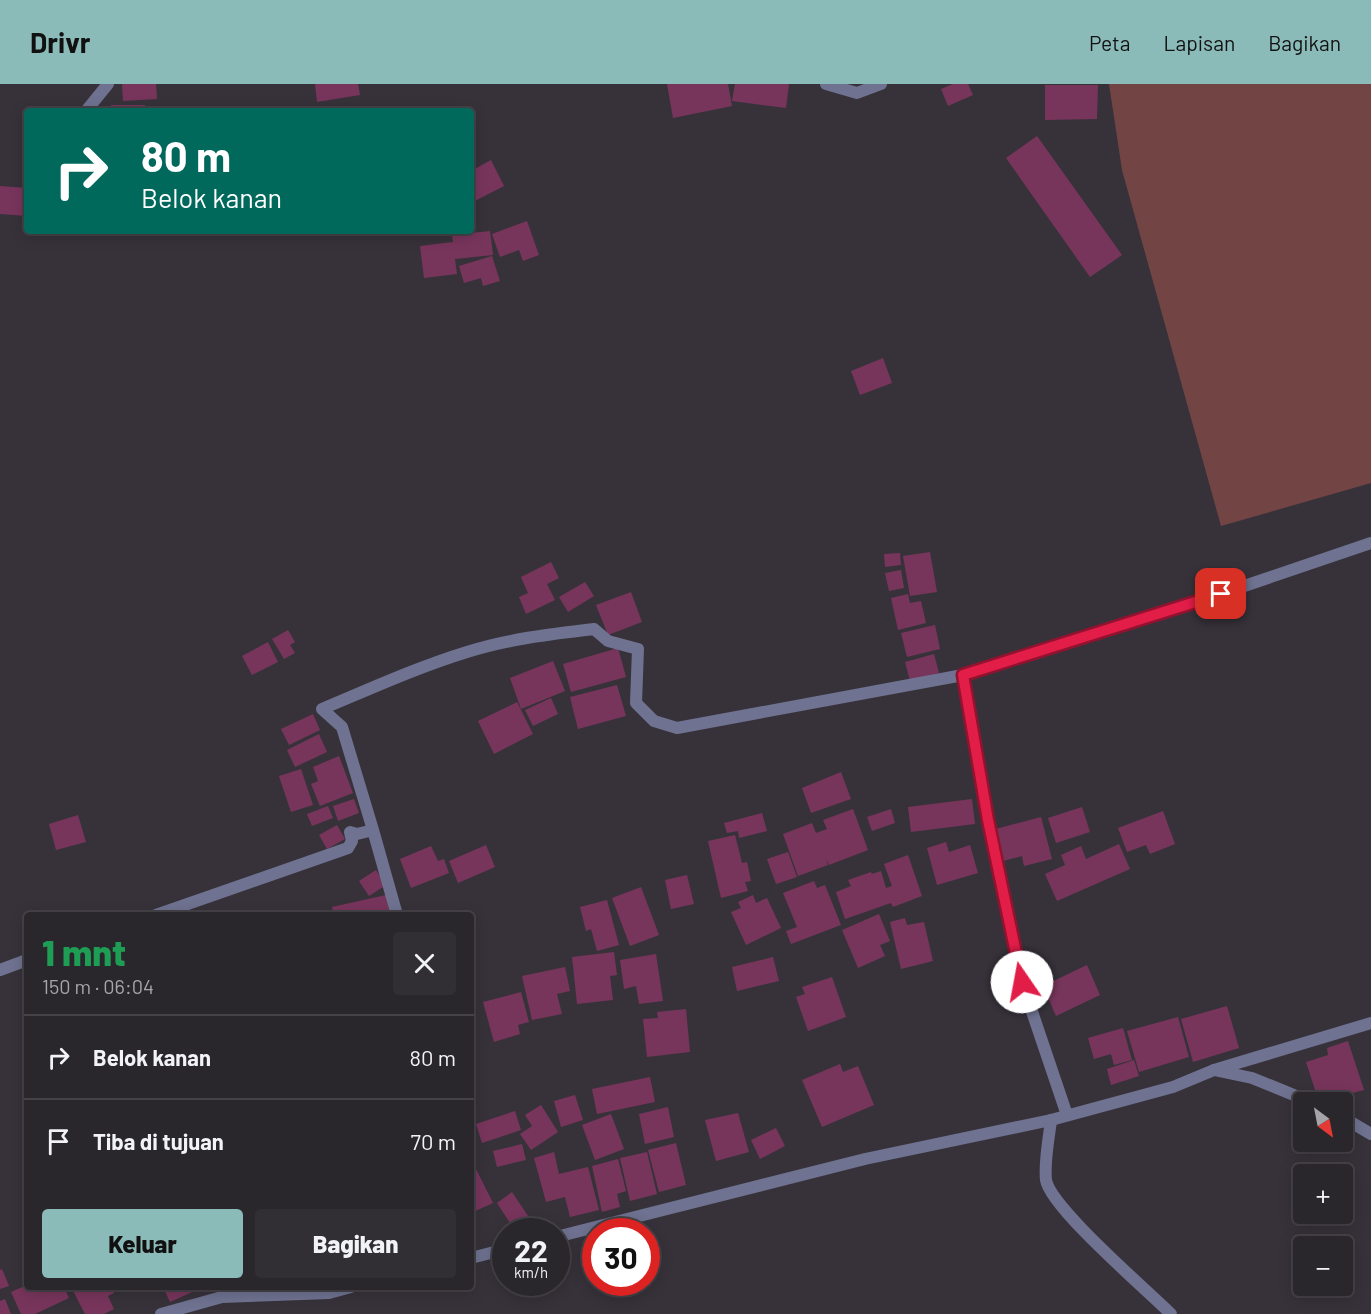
<!DOCTYPE html>
<html lang="id">
<head>
<meta charset="utf-8">
<style>
	:root { --surface:#29262c; --page:#312e34; --text:#f1f3f6; --muted:#a5a5a9; --line:#454348; --accent:#8bbbb9 }
	body { margin:0; font-family:Barlow,sans-serif; background:var(--page); color:var(--text); height:100vh; display:flex; flex-direction:column; font-size:22px; white-space:nowrap }
	* { box-sizing:border-box; margin:0 }
	p { font-size:20px; color:var(--muted) }
	.icon { flex:none; width:33px; height:33px; fill:none; stroke:currentColor; stroke-width:2; stroke-linecap:round; stroke-linejoin:round }
	.map { position:relative; flex:1; overflow:hidden }
	.panel { position:absolute; left:24px; top:828px; width:450px; height:378px; display:flex; flex-direction:column; background:var(--surface); border-radius:6px; box-shadow:0 3px 15px #0003,0 0 0 2px var(--line) }
	.panel>* { flex:none }
	.top-card { position:absolute; left:24px; top:24px; width:450px; height:126px; border-radius:6px; box-shadow:0 3px 15px #0003,0 0 0 2px var(--line); background:#00695c; color:#fff; overflow:hidden }
	.needle { width:39px; rotate:148deg }
	.controls { position:absolute; left:1293px; top:1008px; display:grid; gap:12px }
	.controls a { display:grid; place-items:center; width:60px; height:60px; border-radius:6px; background:var(--surface); box-shadow:0 3px 15px #0003,0 0 0 2px var(--line); font-size:30px }
	.speed { position:absolute; left:492px; top:1134px; display:flex; gap:12px; font-size:30px; font-weight:700; text-align:center }
	.speed>* { display:grid; place-content:center; width:78px; height:78px; border-radius:50%; background:var(--surface); box-shadow:0 3px 15px #0003,0 0 0 2px var(--line); line-height:1 }
	.speed small { font-size:15px; font-weight:400 }
	.speed .limit { border:9px solid #d22; background:#fff; color:#111 }
	.pin { position:absolute; display:grid; place-items:center; width:51px; height:51px; color:#fff; margin:-26px; border-radius:12px; box-shadow:0 3px 9px #0006 }
	.me { position:absolute; width:66px; margin:-33px; rotate:348deg; stroke-linejoin:round; filter:drop-shadow(0 0 4px #0008) }
	.turn { display:flex; align-items:center; gap:21px; height:126px; padding:0 18px; font-size:27px }
	.turn .icon { width:78px; height:78px; stroke-width:2.5 }
	.turn b { display:block; font-size:42px; line-height:51px }
	.round { display:grid; place-items:center; flex:none; width:63px; height:63px; border-radius:6px; background:var(--page) }
	.summary { display:flex; align-items:center; justify-content:space-between; height:102px; padding:0 18px }
	h1 { font-size:36px; font-weight:800; line-height:45px; color:#1e9e55 }
	.button { display:flex; gap:12px; margin-top:auto; padding:12px 18px }
	.button a { flex:1; height:69px; border-radius:6px; background:var(--accent); color:#111; font-size:24px; font-weight:800; line-height:69px; text-align:center }
	.button a+a { background:var(--page); color:var(--text) }
	ul { padding:0; list-style:none }
	li { display:flex; align-items:center; gap:18px; height:84px; padding:0 18px; border-top:2px solid var(--line) }
	li div { flex:1 }
	li b { display:block; font-size:22px }
	li em { font-style:normal }
	header { display:flex; align-items:center; gap:36px; box-sizing:border-box; height:84px; padding:0 30px; background:var(--accent); color:#111 }
	header strong { font-size:28px }
	nav { display:flex; gap:33px; margin-inline-start:auto; font-size:21px }
	.map>svg:first-child { display:block }
	.green { fill:#724444 }
	.building { fill:#78355c }
	.lines { fill:none; stroke-linecap:round; stroke-linejoin:round }
	.minor { stroke:#6f7290; stroke-width:12 }
	.tertiary { stroke:#6f7290; stroke-width:12 }
	.route-casing { stroke:#92132f; stroke-width:15 }
	.route { stroke:#e11d48; stroke-width:10 }
</style>
</head>
<body>
<header>
<strong>Drivr</strong>
<nav><a>Peta</a><a>Lapisan</a><a>Bagikan</a></nav>
</header>
<div class="map">
<svg width="1371" height="1230" viewBox="0 0 1371 1230">
	<rect width="100%" height="100%" fill="#37323a"/>
	<path class="green" d="M1109,0H1371V399L1221,442L1122,86Z"/>
	<path class="building" d="M122,0H156L157,15L123,17Z
		M315,0H358L360,11L317,18Z
		M667,0H728L732,22L673,34Z
		M735,0H789L786,24L732,17Z
		M953,0H968L973,11L948,22L941,5Z
		M1045,1H1098L1097,35L1045,36Z
		M111,21H145L146,27H111Z
		M1037,52L1122,171L1090,193L1006,74Z
		M491,76L504,102L471,119V87Z
		M0,102L27,104V132L0,130Z
		M527,137L539,171L523,177L519,166L500,173L492,150Z
		M490,147L493,171L455,175L457,190L424,194L420,162L453,158L452,151Z
		M492,172L500,197L483,202L481,194L464,199L459,182Z
		M883,274L892,299L860,311L851,287Z
		M930,468L937,508L910,512L903,472Z
		M900,469L901,481L885,483L884,470Z
		M551,478L559,494L547,500L555,516L526,530L519,513L528,509L521,493Z
		M901,486L904,504L889,507L885,489Z
		M585,498L594,512L568,528L559,513Z
		M631,508L642,538L608,551L596,521Z
		M908,510L910,519L921,517L926,539L898,546L891,514Z
		M935,541L940,565L907,573L901,549Z
		M288,546L295,558L290,561L295,569L284,575L272,555Z
		M268,558L278,578L252,591L242,572Z
		M618,564L626,593L571,608L563,580Z
		M934,570L939,589L910,597L905,578Z
		M553,577L565,607L521,625L510,594Z
		M617,601L626,632L578,645L570,613Z
		M551,614L558,630L533,642L525,626Z
		M517,618L533,650L494,670L478,637Z
		M313,630L320,646L289,661L281,645Z
		M319,650L327,668L295,683L287,666Z
		M339,672L353,709L320,722L311,700L318,697L313,683Z
		M301,685L313,721L291,728L279,692Z
		M841,688L851,715L811,729L802,704Z
		M354,715L359,729L338,737L333,722Z
		M972,715L975,740L911,748L908,723Z
		M328,722L333,734L312,742L307,730Z
		M1082,723L1090,748L1056,759L1048,734Z
		M853,725L868,766L829,781L826,775L828,781L798,792L783,750L812,739L816,749L827,745L823,736Z
		M891,725L895,739L872,747L867,733Z
		M1163,727L1175,760L1150,770L1146,761L1127,768L1118,744Z
		M762,729L767,747L739,754L738,747L727,749L724,739Z
		M78,731L86,758L56,766L49,740Z
		M1041,733L1052,775L1024,782L1022,772L1000,778L992,746Z
		M337,741L345,755L327,765L319,751Z
		M735,751L742,779L747,778L751,797L745,798L748,807L721,814L708,757Z
		M946,758L949,768L970,761L978,789L937,801L927,764Z
		M1119,760L1130,785L1057,817L1045,790L1065,781L1061,771L1081,762L1086,775Z
		M486,761L495,783L458,799L449,777Z
		M431,762L438,777L444,775L449,789L411,804L400,775Z
		M788,768L797,793L776,800L767,775Z
		M908,771L922,812L893,823L891,819L845,835L836,808L851,802L848,796L871,788L872,790L881,787L886,804L892,802L884,780Z
		M376,786L386,801L369,812L359,797Z
		M687,791L694,820L671,825L665,796Z
		M814,797L817,804L825,801L841,841L791,860L786,847L797,843L783,809Z
		M641,803L659,851L630,862L612,814Z
		M386,811L390,831H333L332,823Z
		M753,811L756,819L767,814L781,844L746,861L731,828L741,824L738,818Z
		M607,816L619,861L597,867L591,845L586,847L580,823Z
		M879,830L890,857L880,861L885,872L858,884L842,846Z
		M905,834L907,841L924,838L933,877L901,885L890,838Z
		M614,868L617,891L610,892L613,916L577,920L572,873Z
		M656,870L663,917L639,920L636,902L624,905L620,876Z
		M773,873L779,897L737,907L732,883Z
		M1087,881L1100,911L1056,932L1043,902Z
		M565,883L570,907L557,910L562,930L532,936L522,892Z
		M832,893L846,933L808,947L796,913L805,910L802,903Z
		M521,908L529,938L518,941L520,950L494,958L483,918Z
		M1227,922L1239,964L1193,978L1181,935Z
		M686,925L690,968L647,973L643,935L658,934L657,928Z
		M1178,933L1189,973L1139,988L1127,947Z
		M1123,944L1132,976L1114,981L1111,970L1094,975L1088,954Z
		M1348,957L1364,1006L1319,1018L1306,978L1328,971L1327,964Z
		M1134,976L1139,992L1111,1001L1107,985Z
		M840,980L843,988L858,982L874,1021L822,1043L802,996Z
		M650,993L655,1018L597,1030L592,1005Z
		M575,1011L583,1036L561,1043L554,1017Z
		M541,1021L558,1048L531,1066L520,1050L532,1042L525,1031Z
		M668,1023L674,1053L645,1060L639,1030Z
		M515,1027L521,1046L482,1059L476,1040Z
		M738,1029L749,1068L716,1077L705,1036Z
		M611,1030L624,1065L595,1076L582,1041Z
		M776,1044L785,1062L760,1075L751,1056Z
		M676,1059L686,1101L659,1108L648,1066Z
		M522,1060L526,1076L497,1083L493,1067Z
		M554,1068L559,1090L588,1083L599,1126L570,1133L565,1113L546,1118L534,1074Z
		M647,1068L657,1110L630,1117L620,1074Z
		M471,1075L493,1119L471,1129Z
		M618,1075L626,1107L617,1110L620,1123L602,1128L592,1082Z
		M512,1108L530,1135L514,1145L497,1119Z
		M2,1185L9,1202L0,1205V1186Z
		M27,1201V1203H64L69,1214L35,1230H21L11,1208Z
		M71,1203H112L114,1209L108,1212L114,1225L104,1230H85Z
		M163,1203H198L199,1205L170,1218Z
		M5,1215L11,1230H0V1217Z"/>
	<g class="lines">
		<path class="minor" d="M826,0L857,9L881,0
			M86,27L108,0
			M963,591L988,736L1022,898L1067,1031
			M373,746L397,831
			M156,831L348,764L352,757L350,748L357,750L373,746L342,643L322,625C370,605 418,583 467,568C508,555 551,550 594,545L608,557L638,565L636,619L654,637L677,644L963,591L1200,517L1371,459
			M0,886L27,876
			M1214,986L1252,994L1311,1018
			M1342,1033L1371,1050
			M1051,1036C1049,1054 1044,1077 1046,1096C1050,1123 1147,1206 1171,1230"/>
		<path class="tertiary" d="M556,1153L865,1075L1051,1036L1173,1003L1214,986L1371,939
			M471,1174L506,1165
			M161,1230L222,1213L329,1209L351,1203"/>
	</g>
	<g class="lines">
		<g class="route-casing">
			<path id="route" d="M1022,898L988,736L963,591L1221,510"/>
		</g>
		<use href="#route" class="route"/>
	</g>
</svg>
<div class="controls">
<a><svg class="needle" viewBox="-14 -14 28 28"><path d="M0-13l5 13h-10z" fill="#e53935"/><path d="M0 13l5-13h-10z" fill="#a5a5a9"/></svg></a>
<a>+</a>
<a>−</a>
</div>
<div class="speed"><div>22<small>km/h</small></div><div class="limit">30</div></div>
<div class="pin" style="left:1221px;top:510px;background:#d93025"><svg class="icon" aria-label="arrive" viewBox="0 0 24 24"><path d="M6 21V4h12l-3 4 3 4H6"/></svg></div>
<svg class="me" style="left:1022px;top:898px" viewBox="-20 -20 40 40"><circle r="19" fill="#fff"/><path d="M0-13L10 11 0 6-10 11z" fill="#e11d48"/></svg>
<div class="top-card">
<div class="turn"><svg class="icon" aria-label="right" viewBox="0 0 24 24"><path d="M7 20v-9h11M14 6l5 5-5 5"/></svg><div><b>80 m</b>Belok kanan</div></div>
</div>
<section class="panel">
<div class="summary"><div><h1>1 mnt</h1><p>150 m · 06:04</p></div><a class="round"><svg class="icon" aria-label="close" viewBox="0 0 24 24"><path d="M6 6l12 12M18 6L6 18"/></svg></a></div>
<ul>
<li><svg class="icon" aria-label="right" viewBox="0 0 24 24"><path d="M7 20v-9h11M14 6l5 5-5 5"/></svg><div><b>Belok kanan</b></div><em>80 m</em></li>
<li><svg class="icon" aria-label="arrive" viewBox="0 0 24 24"><path d="M6 21V4h12l-3 4 3 4H6"/></svg><div><b>Tiba di tujuan</b></div><em>70 m</em></li>
</ul>
<div class="button"><a>Keluar</a><a>Bagikan</a></div>
</section>
</div>
</body>
</html>
